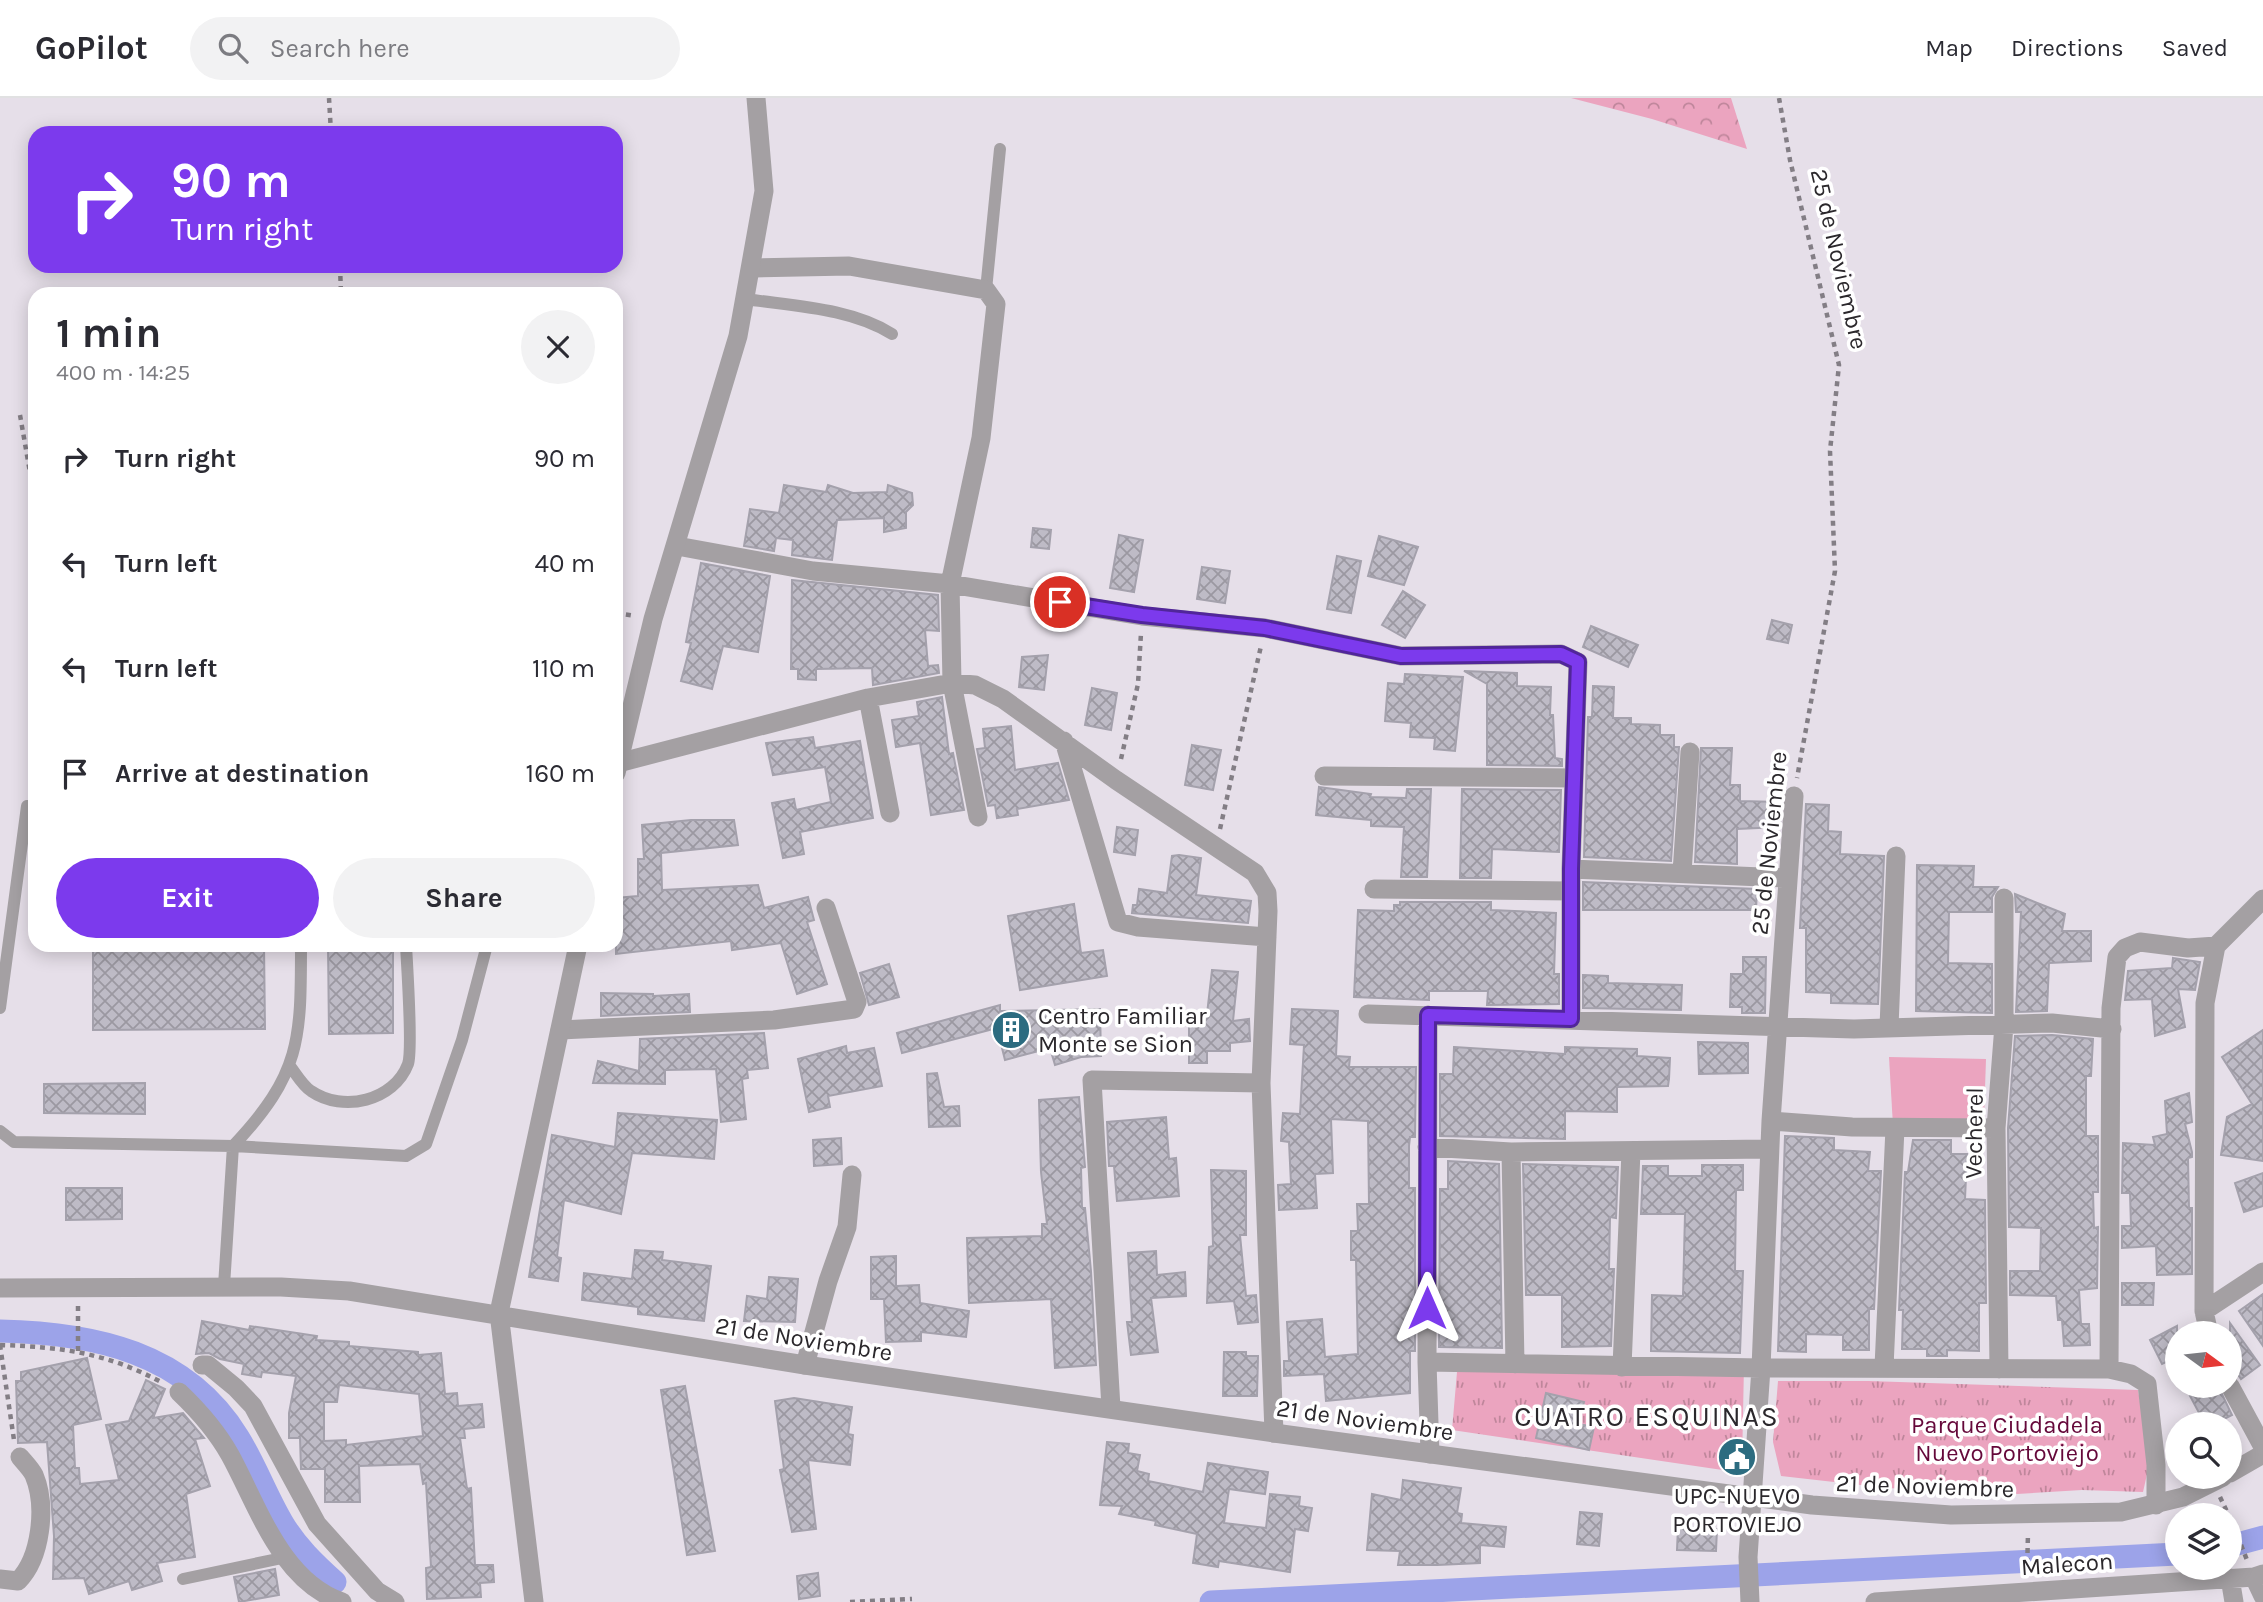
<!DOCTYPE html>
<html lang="en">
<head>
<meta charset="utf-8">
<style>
	:root { --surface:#fff; --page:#f2f2f3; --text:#2b2b33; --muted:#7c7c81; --line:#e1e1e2; --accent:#7c3aed }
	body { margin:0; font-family:Karla,sans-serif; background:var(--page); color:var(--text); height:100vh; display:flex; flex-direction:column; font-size:26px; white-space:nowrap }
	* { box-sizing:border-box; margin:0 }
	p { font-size:23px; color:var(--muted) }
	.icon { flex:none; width:38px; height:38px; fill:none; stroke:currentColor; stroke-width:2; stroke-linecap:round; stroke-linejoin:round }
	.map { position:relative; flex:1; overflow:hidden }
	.details { position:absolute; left:28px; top:189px; width:595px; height:665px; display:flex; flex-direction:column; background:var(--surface); border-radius:21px; box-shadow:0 4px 18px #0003 }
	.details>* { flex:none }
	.top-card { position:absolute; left:28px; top:28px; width:595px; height:147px; border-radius:21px; box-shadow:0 4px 18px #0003; background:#7c3aed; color:#fff; overflow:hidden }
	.needle { width:46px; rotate:105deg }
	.fabs { position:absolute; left:2165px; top:1223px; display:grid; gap:14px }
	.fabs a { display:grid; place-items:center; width:77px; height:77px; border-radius:50%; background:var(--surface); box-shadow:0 4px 18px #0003; font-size:35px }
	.pin { position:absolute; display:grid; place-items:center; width:60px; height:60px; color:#fff; margin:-30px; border:4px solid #fff; border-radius:50%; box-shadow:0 2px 7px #0007 }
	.me { position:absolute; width:77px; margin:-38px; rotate:0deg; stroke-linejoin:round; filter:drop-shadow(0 0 5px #0008) }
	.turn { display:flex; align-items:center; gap:24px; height:147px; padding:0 28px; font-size:32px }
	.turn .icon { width:91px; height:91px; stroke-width:2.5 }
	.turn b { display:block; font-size:49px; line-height:60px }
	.round { display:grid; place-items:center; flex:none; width:74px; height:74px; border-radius:37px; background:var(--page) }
	.headline { display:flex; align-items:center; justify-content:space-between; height:119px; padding:0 28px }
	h1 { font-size:42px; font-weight:700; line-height:52px }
	.cta { display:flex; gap:14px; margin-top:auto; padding:14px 28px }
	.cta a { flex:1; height:80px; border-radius:42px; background:var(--accent); color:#fff; font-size:28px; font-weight:700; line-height:80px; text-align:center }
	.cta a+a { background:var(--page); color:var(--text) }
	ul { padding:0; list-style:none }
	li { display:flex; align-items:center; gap:21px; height:105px; padding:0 28px }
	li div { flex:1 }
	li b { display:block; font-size:26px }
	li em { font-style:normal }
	header { display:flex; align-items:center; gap:42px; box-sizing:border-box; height:98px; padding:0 35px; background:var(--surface); border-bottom:2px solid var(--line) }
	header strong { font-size:33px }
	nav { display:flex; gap:38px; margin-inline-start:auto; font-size:24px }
	.search { width:490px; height:63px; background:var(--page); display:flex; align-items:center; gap:18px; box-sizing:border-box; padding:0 24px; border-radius:38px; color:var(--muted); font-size:26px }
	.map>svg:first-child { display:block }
	.grass { fill:url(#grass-tufts) }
	.forest { fill:url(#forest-crowns) }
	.pitch { fill:#eba4bf }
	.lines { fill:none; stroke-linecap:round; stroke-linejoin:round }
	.canal { stroke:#9ca3e9; stroke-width:23 }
	.building { fill:url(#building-cross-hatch); stroke:#a4a1ac; stroke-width:2; fill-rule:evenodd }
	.path { stroke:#837e85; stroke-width:4.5; stroke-dasharray:5 5; stroke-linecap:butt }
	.service { stroke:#a4a0a3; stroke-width:12 }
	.minor { stroke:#a4a0a3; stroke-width:19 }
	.tertiary { stroke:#a4a0a3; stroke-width:19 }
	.route-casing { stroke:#51269a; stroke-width:18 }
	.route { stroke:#7c3aed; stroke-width:12 }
	.labels { text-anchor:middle; stroke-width:7; stroke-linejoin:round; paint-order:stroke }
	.street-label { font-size:24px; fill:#2b282c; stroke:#fff }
	.poi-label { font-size:24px; fill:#2b282c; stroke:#fff; text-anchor:start }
	.park-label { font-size:24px; fill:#65083a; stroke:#fff }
	.quarter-label { font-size:28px; letter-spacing:2px; fill:#2b282c; stroke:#fff }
</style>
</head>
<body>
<header>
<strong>GoPilot</strong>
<div class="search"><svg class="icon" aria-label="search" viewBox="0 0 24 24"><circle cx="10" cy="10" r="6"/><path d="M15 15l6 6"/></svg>Search here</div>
<nav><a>Map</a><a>Directions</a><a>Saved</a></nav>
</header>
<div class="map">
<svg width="2263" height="1504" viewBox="0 0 2263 1504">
	<defs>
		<pattern id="grass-tufts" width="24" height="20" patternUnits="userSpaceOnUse" patternTransform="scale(1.75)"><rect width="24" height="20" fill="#eba4bf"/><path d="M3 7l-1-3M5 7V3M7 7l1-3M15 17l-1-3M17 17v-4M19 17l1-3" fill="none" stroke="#bf869b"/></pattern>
		<pattern id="forest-crowns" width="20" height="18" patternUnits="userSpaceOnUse" patternTransform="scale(1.75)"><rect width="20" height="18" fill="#eba4bf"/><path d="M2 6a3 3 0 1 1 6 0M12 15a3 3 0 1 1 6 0" fill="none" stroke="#bf869b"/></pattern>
		<pattern id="building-cross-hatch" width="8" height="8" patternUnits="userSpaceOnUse" patternTransform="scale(1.75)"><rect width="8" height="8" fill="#bebbc6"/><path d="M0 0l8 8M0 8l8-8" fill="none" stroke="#9b98a1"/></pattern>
	</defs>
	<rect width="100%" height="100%" fill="#e6dfe9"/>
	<path class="grass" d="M1744,1267L1742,1367L1736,1374L1452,1332L1457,1274Z
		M1778,1283H1869L2138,1292L2150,1363L2143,1394L2082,1392L2017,1396L1887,1390L1781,1378L1773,1344Z"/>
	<path class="forest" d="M1571,0H1731L1747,51L1652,21Z"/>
	<path class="pitch" d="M1889,959L1986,961L1984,1021L1893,1028Z"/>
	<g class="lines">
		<path class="canal" d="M0,1233C93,1235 186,1254 238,1339C255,1366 266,1397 282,1424C296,1448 315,1466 335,1484
			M2230,1448L2263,1439
			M1211,1504L2177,1456"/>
	</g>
	<path class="building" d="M784,387L826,394L828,387L853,395L887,394L888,387L912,395L913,407L906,414V430L884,434V420L837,422L832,462L792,457L793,442L776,440L774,453L744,448L750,411L779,415Z
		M1033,430L1051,432L1049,451L1031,449Z
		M1119,437L1143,442L1134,494L1110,490Z
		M1379,438L1418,449L1404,487L1368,478Z
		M1337,458L1361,463L1351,515L1327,511Z
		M701,465L770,478L758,554L723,548L712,591L681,583L691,545L686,544Z
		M1202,469L1230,473L1225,505L1197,501Z
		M792,482L938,497L939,533L925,532L928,568L938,567L939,575L873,587L872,570L816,571V582L798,581V571H791Z
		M1403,493L1425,507L1405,540L1382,527Z
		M1772,522L1792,527L1788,545L1767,541Z
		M1591,528L1638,547L1628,569L1583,549Z
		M1048,557L1044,592L1019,589L1022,559Z
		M1464,573L1517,575V588L1551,589L1550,617H1553L1555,660L1562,661V668L1487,667V586Z
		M1405,576L1463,579L1455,653L1434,651L1435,640L1410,639L1411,625L1385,623L1388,585L1404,586Z
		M1593,588L1614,589L1613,620H1631V626L1660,627V637H1674V649H1679L1671,763L1584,759L1588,619H1592Z
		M1092,590L1117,595L1111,632L1085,627Z
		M942,599L949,656L953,655L964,712L931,717L920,645L896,649L892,622L919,618L917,604Z
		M1011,628L1015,672L1058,665L1069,702L1017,711L1018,717L997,720L995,707L988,708L977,651L985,650L983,631Z
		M813,639L815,650L860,643L873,720L800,734L804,756L783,760L772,705L794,701L796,712L831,704L825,669L773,677L766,645Z
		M1192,647L1221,652L1213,692L1185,687Z
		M1701,650H1732L1730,687H1740V703L1781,704L1780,729L1737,731V766L1695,764Z
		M1319,689L1371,696L1370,699L1406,700L1407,691H1431L1427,779H1401L1404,729L1371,728V722L1316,717Z
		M1462,691L1561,692L1559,754L1492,751L1491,780H1460Z
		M1806,706L1829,707L1828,733L1841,734L1840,756L1884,758L1878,906L1831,905V895L1806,894V830H1800Z
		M691,722H734L738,747L661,755L662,792L758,787L764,810L808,799L814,822L807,824L827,886L797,896L781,845L732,852L731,843L616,856V800L638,798V761H644L642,727Z
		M1117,729L1138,732L1135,757L1114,754Z
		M1179,757L1201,760L1196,797L1251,803L1248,825L1132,815L1133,807H1137L1139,791L1167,795L1172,758Z
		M1917,767L1974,768L1973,789H1998L1992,799V814H1949L1948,865L1992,866V915L1916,913Z
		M1583,784L1757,791L1756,812H1583Z
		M2015,796L2065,816L2062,833H2091V863L2049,865L2047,913L2016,914L2021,814H2016Z
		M1400,804H1491V812L1556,815L1554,876H1559V906L1487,907L1488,893H1429V902L1354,899L1358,812L1394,813V807H1400Z
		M1074,806L1081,855L1103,852L1107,878L1020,892L1008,818Z
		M93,847H264L265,931L93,932Z
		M328,847H393V935L329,936Z
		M1743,859H1766L1765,915H1742V909H1730L1731,876H1743Z
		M2173,860L2200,864L2195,892L2178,891L2185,929L2155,938L2152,901L2125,902L2128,873L2172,870Z
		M889,866L899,899L869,907L860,875Z
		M1212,872L1238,874L1233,923L1249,921L1250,943L1230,945V953H1207V965H1189V916H1207Z
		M1583,877L1608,878V885L1682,887L1681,912L1583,910Z
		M601,895L653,896V898L689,896L690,914L601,918Z
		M1000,907V913L1100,911L1101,958L1081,959L1055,967L1050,950L1005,962L997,930L902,955L897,935Z
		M1292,911L1338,913L1336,958L1350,959L1349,969H1416L1415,1039H1410L1409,1048V1090H1415V1253H1410V1295L1326,1303L1324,1276L1284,1278V1263H1289L1287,1224L1322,1221L1325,1259L1358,1256L1356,1162H1351V1133H1358L1357,1106H1369L1368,1023L1331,1021L1333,1075L1315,1076L1317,1110L1279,1112L1278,1087L1291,1086L1289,1044L1281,1043L1283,1015L1300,1016L1304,947L1290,946Z
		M2263,932V1063L2221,1057L2227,1019L2252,1006L2222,959Z
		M764,935L768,970L747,972L748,980L742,981L746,1021L721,1024L716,971L665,972V986L593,985L598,963L639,973L640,941Z
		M2052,937L2093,941L2091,978H2086V1038H2098V1094H2093L2094,1130L2098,1129L2097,1190L2079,1192L2081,1226H2089L2090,1247L2064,1248L2062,1222H2058L2056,1198L2010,1197V1173H2040L2041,1130L2009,1129L2008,1030L2015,938Z
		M1698,944L1748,945V975L1699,976Z
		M846,948L847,955L874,950L882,988L828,998L830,1009L809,1014L798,961Z
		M1454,949L1565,956V949L1637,951V958L1670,960L1669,981L1668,988L1617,989V1014L1565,1013V1041L1440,1038V976H1453Z
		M937,975L944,1009L959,1008L960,1028L929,1029L927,976Z
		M145,985V1016L44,1015V986Z
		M2189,995L2192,1024L2185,1026L2192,1054V1059L2188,1060L2189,1110H2192V1176L2157,1177L2156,1148L2122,1150V1128H2131L2130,1095H2122L2123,1045L2155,1047L2153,1039L2167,1036L2165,1003Z
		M1079,999L1085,1069L1081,1070L1082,1110H1085L1091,1173L1096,1267L1055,1270L1051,1201L969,1205L967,1140L1042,1138V1126H1047L1041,1074L1039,1002Z
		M618,1015L717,1022L714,1061L632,1055L621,1116L564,1102L557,1159L561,1160L558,1183L529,1179L552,1037L615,1049Z
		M1166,1019L1169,1061L1176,1060L1179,1098L1117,1103L1114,1068H1109L1107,1024Z
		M1785,1038L1834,1040V1052L1870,1054L1868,1073H1881L1874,1211H1869V1252H1843V1237L1806,1236V1254L1778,1253Z
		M841,1040L842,1066L814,1068L813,1042Z
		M1913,1042H1951V1056H1967L1965,1101L1985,1102L1986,1205H1979V1253L1947,1252V1258H1927V1251H1902L1903,1212H1899L1905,1074H1908Z
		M1448,1063L1499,1066L1502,1250L1439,1249L1440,1091H1448Z
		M1523,1066L1618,1069L1616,1120L1610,1119L1609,1171H1614L1611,1248L1562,1249V1197H1526Z
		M1702,1067H1743V1092H1736L1735,1173H1743L1740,1255L1651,1253L1652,1197L1683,1198L1685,1116H1641L1643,1068H1668V1078H1702Z
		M1211,1072L1246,1073V1137H1240L1246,1198L1256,1197L1258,1224L1238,1226L1234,1203L1207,1205L1209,1149L1213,1148Z
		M2263,1075V1108L2244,1114L2235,1085Z
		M66,1090H122V1121L66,1122Z
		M635,1152L663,1154L662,1162L711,1168L704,1223L638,1216V1209L582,1202L584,1175L632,1181Z
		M1156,1153L1157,1177L1185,1174L1186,1198L1151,1200L1158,1254L1131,1257L1127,1224H1132L1128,1155Z
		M896,1158V1188L919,1187L920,1205L969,1213L966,1239L921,1234V1243L886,1244L884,1201H871V1159Z
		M769,1179L798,1181L795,1224L744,1223L747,1198L767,1201Z
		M2122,1185H2154L2153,1207H2122Z
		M2263,1196V1248L2239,1213Z
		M202,1223L249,1232L250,1228L317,1238L316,1242L349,1244V1248L418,1254V1257L441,1255L445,1296L457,1295L458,1308L482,1306L484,1329L464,1331L465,1340H460L467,1391L471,1390L475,1467H493L494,1484L480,1485L481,1499L427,1501L426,1470L431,1469L426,1385L423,1386L420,1366L359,1368L360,1404H325V1371H301L300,1340H289V1315L296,1278L262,1274L261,1279L242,1276L244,1266L220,1261L209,1255L196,1256ZM339,1287L419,1296L423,1338L346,1347V1342L324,1343V1304H337Z
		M2230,1225L2260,1267L2241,1281L2230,1265Z
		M2177,1228V1259L2162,1266L2150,1242Z
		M1224,1254H1246V1258H1258L1257,1298H1223Z
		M87,1260L101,1321L73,1327L75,1370H79L80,1386L119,1382L106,1327L129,1323L146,1282L165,1291L153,1320L183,1315L204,1340L195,1341L210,1388L186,1396L195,1459L157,1465L162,1483L132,1492L129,1483L89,1496L84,1480L53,1481L54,1438L47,1344L18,1345L16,1283H21V1274Z
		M685,1288L715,1453L687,1457L661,1292Z
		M2210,1288H2218L2232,1317L2214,1326H2205L2190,1298Z
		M1546,1295L1584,1304L1579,1326L1594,1329L1589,1352L1536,1340Z
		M794,1300L852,1309L848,1336L853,1337L850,1367L808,1362L816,1431L792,1434L780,1372L784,1371L775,1303Z
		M1107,1344L1129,1346L1128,1355L1140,1357L1137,1373L1149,1376L1148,1383L1203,1394L1208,1365L1268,1374L1265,1396L1229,1391L1224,1425L1266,1430L1270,1396L1300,1399L1299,1408L1312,1410L1308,1433L1295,1431L1290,1474L1219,1463L1218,1469L1193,1465L1197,1436L1155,1427L1156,1423L1119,1416L1122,1408L1100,1407Z
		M1403,1382L1461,1390L1457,1415L1462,1416L1461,1425L1506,1429L1504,1449L1480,1447V1465L1437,1467H1398L1400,1453L1367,1452L1372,1396L1401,1402Z
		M1580,1414L1602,1416L1599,1448L1577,1446Z
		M1678,1429L1717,1431L1716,1453L1677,1452Z
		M275,1471L279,1497L239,1504L234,1479Z
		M818,1475L820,1498L799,1501L797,1478Z"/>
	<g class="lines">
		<path class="path" d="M329,0L331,35
			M1779,0L1790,62L1839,267L1830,353L1835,473L1797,680
			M340,168L341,196
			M20,317L35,403
			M616,515L635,518
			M1121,661L1138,586L1141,535
			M1220,731L1261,548
			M0,1247C63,1249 107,1255 163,1285
			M0,1247L14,1342
			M78,1253V1208
			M2220,1399L2229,1418
			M2230,1419L2247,1462
			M2027,1475L2028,1435
			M850,1504L912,1501"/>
		<path class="service" d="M986,192L1000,51
			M746,201C793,208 851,210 892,236
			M0,910L27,708
			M290,968C296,976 303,988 311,993C343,1015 394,1003 408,966C413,952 407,868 406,847
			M0,1033L14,1044L233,1048L406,1058L426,1046L462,942L487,847
			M224,1188L233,1048C301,976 301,942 301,847
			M183,1481L287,1459"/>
		<path class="minor" d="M752,170L849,168L986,192L996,206L981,340L950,486L1142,518L1265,530L1401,558L1561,556L1578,564L1571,771V921
			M677,448L813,473L950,486L952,585L978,719
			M868,600L890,715
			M1064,643L1118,824L1138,829L1267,839
			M618,665L868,600L952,585L975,587L1003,601L1116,682L1255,775L1267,795L1268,813L1261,985L1274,1335
			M1324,678L1573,680
			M1571,771L1788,780
			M1682,775L1690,654
			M1374,791L1571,793
			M1368,916L1854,931L2052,925L2112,931
			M1428,917L1427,1264L1430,1356
			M1889,929L1896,758
			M560,932L774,922L854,911L857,904L826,810
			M1771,1023L1852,1029L1996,1030
			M1427,1049L1511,1054L1769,1051
			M1511,1054L1515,1266
			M2204,1213L2263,1174
			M2209,1236L2204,1213L2205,905L2216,848
			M1427,1264L1761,1270L2109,1271L2131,1276L2147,1286L2156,1367V1407
			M202,1267H208L236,1290L253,1308L317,1426L377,1493L395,1504
			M805,1267L828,1183L847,1129L852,1077
			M1622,1269L1631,1053
			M1884,1269L1895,1030
			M1999,1271L1996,1030L2004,927V800
			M2109,1271L2111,910L2117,859L2125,850L2140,844L2188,850L2216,848L2263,801
			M2230,1288L2263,1349
			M179,1294C199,1313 216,1332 230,1357C258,1408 281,1483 342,1504
			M1111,1310L1092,982L1261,985
			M2254,1479L2263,1498
			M2230,1480L2234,1504
			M0,1481L18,1483C41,1460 47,1408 34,1377C31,1371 25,1365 20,1359
			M1750,1504L1748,1459L1761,1270L1771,1023L1794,698
			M1875,1504L2254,1479L2263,1476"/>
		<path class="tertiary" d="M616,675L653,521L738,238L764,93L756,0
			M0,1190L281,1189L349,1193L805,1267L1274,1335L1812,1407L1951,1417L2121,1414L2183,1399L2223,1379
			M2230,1375L2263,1356
			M534,1504L499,1215L578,847"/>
	</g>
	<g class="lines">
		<g class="route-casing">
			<path id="route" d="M1060,504L1142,517L1265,530L1401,558L1561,556L1578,564L1571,771V921L1428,917L1427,1210"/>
		</g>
		<use href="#route" class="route"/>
	</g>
	<defs>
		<g id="building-disc" transform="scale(2.0125)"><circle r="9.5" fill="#2c6c80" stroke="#fff"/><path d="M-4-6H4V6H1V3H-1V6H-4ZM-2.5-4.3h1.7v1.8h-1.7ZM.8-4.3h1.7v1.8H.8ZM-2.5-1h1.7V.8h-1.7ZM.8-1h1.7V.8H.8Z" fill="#fff"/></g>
		<g id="civic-disc" transform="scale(2.0125)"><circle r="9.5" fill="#2c6c80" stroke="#fff"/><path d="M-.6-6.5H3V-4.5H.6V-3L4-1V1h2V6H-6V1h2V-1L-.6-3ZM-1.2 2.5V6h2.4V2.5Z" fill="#fff"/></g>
	</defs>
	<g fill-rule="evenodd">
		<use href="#building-disc" x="1011" y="932"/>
		<use href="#civic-disc" x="1737" y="1359"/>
	</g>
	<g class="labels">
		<g class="street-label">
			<text transform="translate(1839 161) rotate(77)" y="8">25 de Noviembre</text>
			<text transform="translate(1769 745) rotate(-84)" y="8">25 de Noviembre</text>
			<text transform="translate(1974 1035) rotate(-89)" y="8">Vecherel</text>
			<text transform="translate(804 1241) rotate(9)" y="8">21 de Noviembre</text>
			<text transform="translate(1365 1322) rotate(8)" y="8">21 de Noviembre</text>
			<text transform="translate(1925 1388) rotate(2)" y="8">21 de Noviembre</text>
			<text transform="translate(2067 1466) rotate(-4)" y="8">Malecon</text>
		</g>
		<g class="poi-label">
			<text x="1038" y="926">Centro Familiar<tspan x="1038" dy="28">Monte se Sion</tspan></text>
			<text x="1737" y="1406" text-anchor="middle">UPC-NUEVO<tspan x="1737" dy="28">PORTOVIEJO</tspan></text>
		</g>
		<g class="park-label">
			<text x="2007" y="1335">Parque Ciudadela<tspan x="2007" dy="28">Nuevo Portoviejo</tspan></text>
		</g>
		<g class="quarter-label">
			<text x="1647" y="1328">CUATRO ESQUINAS</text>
		</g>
	</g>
</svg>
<div class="fabs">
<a><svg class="needle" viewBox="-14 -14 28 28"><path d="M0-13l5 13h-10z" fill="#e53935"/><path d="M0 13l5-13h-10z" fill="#7c7c81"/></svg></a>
<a><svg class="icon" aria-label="search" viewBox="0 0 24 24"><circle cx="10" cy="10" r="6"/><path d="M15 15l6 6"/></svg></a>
<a><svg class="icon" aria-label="layers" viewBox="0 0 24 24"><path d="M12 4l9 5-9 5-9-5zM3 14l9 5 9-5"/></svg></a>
</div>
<div class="pin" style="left:1060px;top:504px;background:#d93025"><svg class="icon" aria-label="arrive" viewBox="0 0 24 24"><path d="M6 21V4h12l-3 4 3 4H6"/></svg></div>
<svg class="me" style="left:1427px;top:1210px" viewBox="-20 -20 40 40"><path d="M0-17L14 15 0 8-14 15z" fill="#7c3aed" stroke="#fff" stroke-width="4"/></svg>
<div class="top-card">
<div class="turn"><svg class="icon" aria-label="right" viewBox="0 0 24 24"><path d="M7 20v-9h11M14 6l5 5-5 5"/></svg><div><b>90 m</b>Turn right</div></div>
</div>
<section class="details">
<div class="headline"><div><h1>1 min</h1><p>400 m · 14:25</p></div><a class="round"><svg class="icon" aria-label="close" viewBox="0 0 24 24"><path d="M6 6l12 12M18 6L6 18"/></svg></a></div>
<ul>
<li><svg class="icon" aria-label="right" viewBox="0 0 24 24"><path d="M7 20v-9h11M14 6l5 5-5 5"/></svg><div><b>Turn right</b></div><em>90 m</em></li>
<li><svg class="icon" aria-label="left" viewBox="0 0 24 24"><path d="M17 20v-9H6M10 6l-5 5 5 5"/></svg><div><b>Turn left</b></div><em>40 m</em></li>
<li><svg class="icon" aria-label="left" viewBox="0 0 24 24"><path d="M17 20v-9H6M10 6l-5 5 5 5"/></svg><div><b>Turn left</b></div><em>110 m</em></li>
<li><svg class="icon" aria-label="arrive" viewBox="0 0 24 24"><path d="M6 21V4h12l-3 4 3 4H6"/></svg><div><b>Arrive at destination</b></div><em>160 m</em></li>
</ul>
<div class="cta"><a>Exit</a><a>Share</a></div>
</section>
</div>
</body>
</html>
